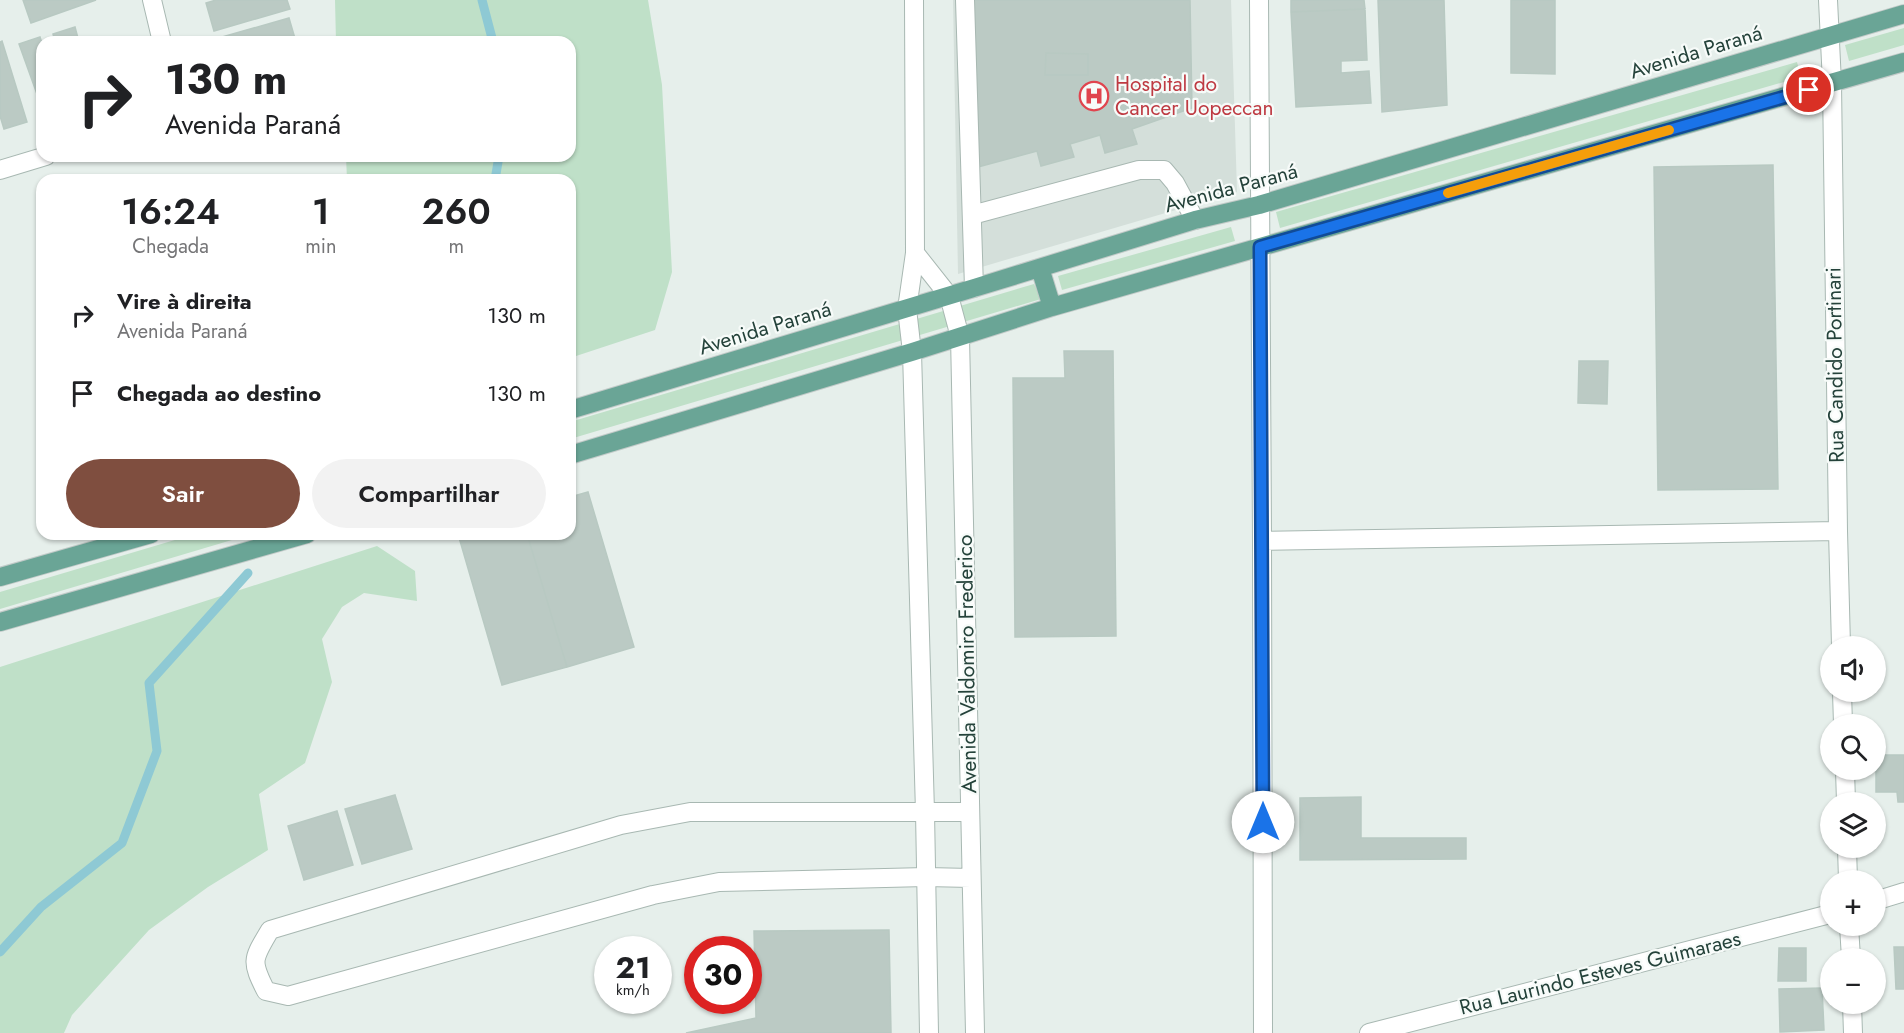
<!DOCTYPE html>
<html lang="pt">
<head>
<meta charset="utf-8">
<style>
	:root { --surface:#fff; --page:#f2f2f2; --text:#202124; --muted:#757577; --accent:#7f4e3f }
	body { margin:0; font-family:Jost,sans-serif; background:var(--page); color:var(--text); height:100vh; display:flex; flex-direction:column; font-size:22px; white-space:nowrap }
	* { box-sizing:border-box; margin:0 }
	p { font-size:20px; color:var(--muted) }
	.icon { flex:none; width:33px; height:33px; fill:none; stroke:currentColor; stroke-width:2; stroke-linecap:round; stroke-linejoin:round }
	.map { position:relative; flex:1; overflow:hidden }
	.side { position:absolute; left:36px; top:174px; width:540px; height:366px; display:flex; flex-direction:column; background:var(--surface); border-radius:18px; box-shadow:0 2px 4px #0004 }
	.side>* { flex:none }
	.top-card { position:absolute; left:36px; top:36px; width:540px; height:126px; border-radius:18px; box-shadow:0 2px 4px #0004; background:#fff; color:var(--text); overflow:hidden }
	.fabs { position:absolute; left:1820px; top:636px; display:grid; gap:12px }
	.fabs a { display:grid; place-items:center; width:66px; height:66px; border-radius:50%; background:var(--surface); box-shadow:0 2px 4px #0004; font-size:30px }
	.speed { position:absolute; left:594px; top:936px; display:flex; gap:12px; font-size:30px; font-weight:700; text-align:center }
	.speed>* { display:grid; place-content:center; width:78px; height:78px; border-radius:50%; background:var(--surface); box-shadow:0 2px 4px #0004; line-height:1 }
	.speed small { font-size:15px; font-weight:400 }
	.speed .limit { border:9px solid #d22; background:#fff; color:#111 }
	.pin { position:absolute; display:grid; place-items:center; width:51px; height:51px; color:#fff; margin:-26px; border:3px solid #fff; border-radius:50%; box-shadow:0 2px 6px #0007 }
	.me { position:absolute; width:66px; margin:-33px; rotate:0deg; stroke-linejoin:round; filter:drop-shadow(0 0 4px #0008) }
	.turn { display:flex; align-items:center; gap:21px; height:126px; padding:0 30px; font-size:27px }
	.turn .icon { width:78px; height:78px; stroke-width:2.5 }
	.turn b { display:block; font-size:42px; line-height:51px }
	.eta { display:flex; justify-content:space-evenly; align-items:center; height:102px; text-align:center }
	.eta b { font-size:36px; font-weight:600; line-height:42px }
	.primary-button { display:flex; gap:12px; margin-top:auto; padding:12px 30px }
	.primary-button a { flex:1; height:69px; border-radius:36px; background:var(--accent); color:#fff; font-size:24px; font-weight:600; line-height:69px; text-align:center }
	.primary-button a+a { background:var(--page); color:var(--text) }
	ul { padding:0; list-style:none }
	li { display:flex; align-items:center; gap:18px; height:78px; padding:0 30px }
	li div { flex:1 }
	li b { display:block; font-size:22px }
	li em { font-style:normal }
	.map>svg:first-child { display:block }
	.built { fill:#d4dfda }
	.green { fill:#bfe0c8 }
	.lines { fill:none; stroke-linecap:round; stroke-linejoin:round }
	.stream { stroke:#8ec9d4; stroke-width:9 }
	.building { fill:#bbcac4; stroke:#b8c9c2; stroke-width:1.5 }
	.minor-casing { stroke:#a8b8b2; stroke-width:20 }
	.major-casing { stroke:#c2cac8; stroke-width:20 }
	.minor { stroke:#fff; stroke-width:18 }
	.major { stroke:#6aa596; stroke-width:18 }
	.route-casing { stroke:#114b97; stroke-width:15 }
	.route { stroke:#1a73e8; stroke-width:10 }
	.slow { stroke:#f59e0b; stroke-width:10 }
	.labels { text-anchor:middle; stroke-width:4.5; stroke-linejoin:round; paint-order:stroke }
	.street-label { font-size:21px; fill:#24423a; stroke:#f7fbf9 }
	.health-label { font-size:21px; fill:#be3a42; stroke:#f7fbf9; text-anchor:start }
</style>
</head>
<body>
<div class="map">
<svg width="1904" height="1033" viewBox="0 0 1904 1033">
	<rect width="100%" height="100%" fill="#e6efeb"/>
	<path class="built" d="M953,0H1231L1237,192L958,274Z"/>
	<path class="green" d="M335,0H648L662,85L672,272L655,330L570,358V180H347L346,156H570V42H336Z
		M1904,28V45L1849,61L1845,45Z
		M1797,62L1801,77L1280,228L1276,212Z
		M1231,227L1235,241L1062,290L1058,276Z
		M1034,284L1041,299L570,439V422Z
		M195,534H252L0,609V592Z
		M377,546L415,571L417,601L364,593L342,607L322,639L332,682L305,763L259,794L268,850L208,887L149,930L72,1015L64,1033H0V667Z"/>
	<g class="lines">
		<path class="stream" d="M482,0L493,42
			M495,180L499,156
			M0,952L41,907L122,843L157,751L149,683L248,573"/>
	</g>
	<path class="building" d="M23,0H96L31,23Z
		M216,0H287L290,9L214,31L206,3Z
		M973,0H1190L1192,108L1132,129L1137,144L1105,153L1100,135L1070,144L1074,157L1041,166L1037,151L978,167Z
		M1291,0H1364L1365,9L1291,12Z
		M1378,0H1444L1447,105L1382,112Z
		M1511,0H1555V74L1511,73Z
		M1365,9L1367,60L1341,61V73L1369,71L1371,103L1296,107L1291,12Z
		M289,18L296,42H216L215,39Z
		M75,27L79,42H55L53,34Z
		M40,37L42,43V108L19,44Z
		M2,41L27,122L4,129L0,116V42Z
		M1046,53L1088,54V75H1045Z
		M1773,165L1778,489L1658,490L1654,167Z
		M1064,351H1113L1116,636L1015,637L1013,378H1065Z
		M1579,361H1608L1607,404L1578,403Z
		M588,492L634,647L567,667L527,534H570V497Z
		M458,534H527L567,667L502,685Z
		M1876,755H1904V802H1898L1897,792H1876Z
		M395,795L412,849L362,864L345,809Z
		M1361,797V838H1466V859L1300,860V798Z
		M337,811L353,865L304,880L288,826Z
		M889,930L891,1033H686L756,1018L754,931Z
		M1894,947H1904V989H1896Z
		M1779,948H1806V981H1778Z
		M1822,988L1824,1030L1780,1032L1779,989Z"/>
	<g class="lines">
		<g class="minor-casing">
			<path id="minor" d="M152,0L162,42
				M914,0L915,253L907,309L912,352L925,812L929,1033
				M965,0L974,288
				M1259,0L1262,541L1263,1033
				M1828,0L1832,83L1838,531L1841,646
				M0,170L46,156
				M972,215L1139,170H1164L1175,183L1195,220
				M915,253L949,296L960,337L975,1033
				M1262,541L1838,531
				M1842,692L1843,724
				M1845,770L1846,802
				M970,812H690L621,825L270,930C253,959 250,960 266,991L288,996L653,895L719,882L926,877L971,878
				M1847,848L1848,880
				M1875,901L1904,892
				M1849,926L1851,958
				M1852,1004L1853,1033
				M1369,1033L1830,914"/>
		</g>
		<g class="major-casing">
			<path id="major" d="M1040,268L1052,307
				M570,410L974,288L1195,220L1259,205L1904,14
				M570,455L912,352L1052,307L1904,62
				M0,577L151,534
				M0,622L307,534"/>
		</g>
		<use href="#minor" class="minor"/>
		<use href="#major" class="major"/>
	</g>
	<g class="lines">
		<g class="route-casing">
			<path id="route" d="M1263,822L1260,247L1809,90"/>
		</g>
		<use href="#route" class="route"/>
		<path class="slow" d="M1448,193L1669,130"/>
	</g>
	<defs>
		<g id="hospital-ring" transform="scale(1.5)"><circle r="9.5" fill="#f7fbf9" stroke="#e0444e" stroke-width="1.5"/><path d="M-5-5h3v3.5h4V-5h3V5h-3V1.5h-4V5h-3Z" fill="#e0444e"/></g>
	</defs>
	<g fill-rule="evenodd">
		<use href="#hospital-ring" x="1094" y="96"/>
	</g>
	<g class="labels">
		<g class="street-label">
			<text transform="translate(1696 52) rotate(-17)" y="7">Avenida Paraná</text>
			<text transform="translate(1231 188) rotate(-15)" y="7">Avenida Paraná</text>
			<text transform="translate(765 328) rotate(-17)" y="7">Avenida Paraná</text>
			<text transform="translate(1835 365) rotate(-91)" y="7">Rua Candido Portinari</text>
			<text transform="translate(967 664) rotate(-91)" y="7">Avenida Valdomiro Frederico</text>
			<text transform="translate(1600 973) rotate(-14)" y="7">Rua Laurindo Esteves Guimaraes</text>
		</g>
		<g class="health-label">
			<text x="1115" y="91">Hospital do<tspan x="1115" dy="24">Cancer Uopeccan</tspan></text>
		</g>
	</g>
</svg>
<div class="fabs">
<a><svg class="icon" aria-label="sound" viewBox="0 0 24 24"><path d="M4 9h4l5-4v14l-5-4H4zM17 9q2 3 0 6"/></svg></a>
<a><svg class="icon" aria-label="search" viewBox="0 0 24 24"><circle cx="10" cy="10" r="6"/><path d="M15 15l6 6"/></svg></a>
<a><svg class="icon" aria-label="layers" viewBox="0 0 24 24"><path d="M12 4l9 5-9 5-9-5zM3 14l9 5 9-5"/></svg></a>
<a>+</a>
<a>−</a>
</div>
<div class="speed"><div>21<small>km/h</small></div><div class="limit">30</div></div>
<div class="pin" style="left:1809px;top:90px;background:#d93025"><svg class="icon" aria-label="arrive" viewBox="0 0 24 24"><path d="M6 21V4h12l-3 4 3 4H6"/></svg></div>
<svg class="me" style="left:1263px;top:822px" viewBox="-20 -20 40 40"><circle r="19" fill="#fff"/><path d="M0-13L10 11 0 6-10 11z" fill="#1a73e8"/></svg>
<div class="top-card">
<div class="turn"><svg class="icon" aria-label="right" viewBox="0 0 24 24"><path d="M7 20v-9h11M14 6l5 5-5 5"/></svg><div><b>130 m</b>Avenida Paraná</div></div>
</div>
<section class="side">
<div class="eta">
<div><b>16:24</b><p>Chegada</p></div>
<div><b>1</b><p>min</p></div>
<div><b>260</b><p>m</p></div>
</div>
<ul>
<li><svg class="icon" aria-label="right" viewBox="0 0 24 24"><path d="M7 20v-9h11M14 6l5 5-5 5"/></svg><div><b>Vire à direita</b><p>Avenida Paraná</p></div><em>130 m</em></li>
<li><svg class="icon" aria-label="arrive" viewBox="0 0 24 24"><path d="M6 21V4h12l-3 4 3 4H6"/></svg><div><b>Chegada ao destino</b></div><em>130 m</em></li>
</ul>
<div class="primary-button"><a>Sair</a><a>Compartilhar</a></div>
</section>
</div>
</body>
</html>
